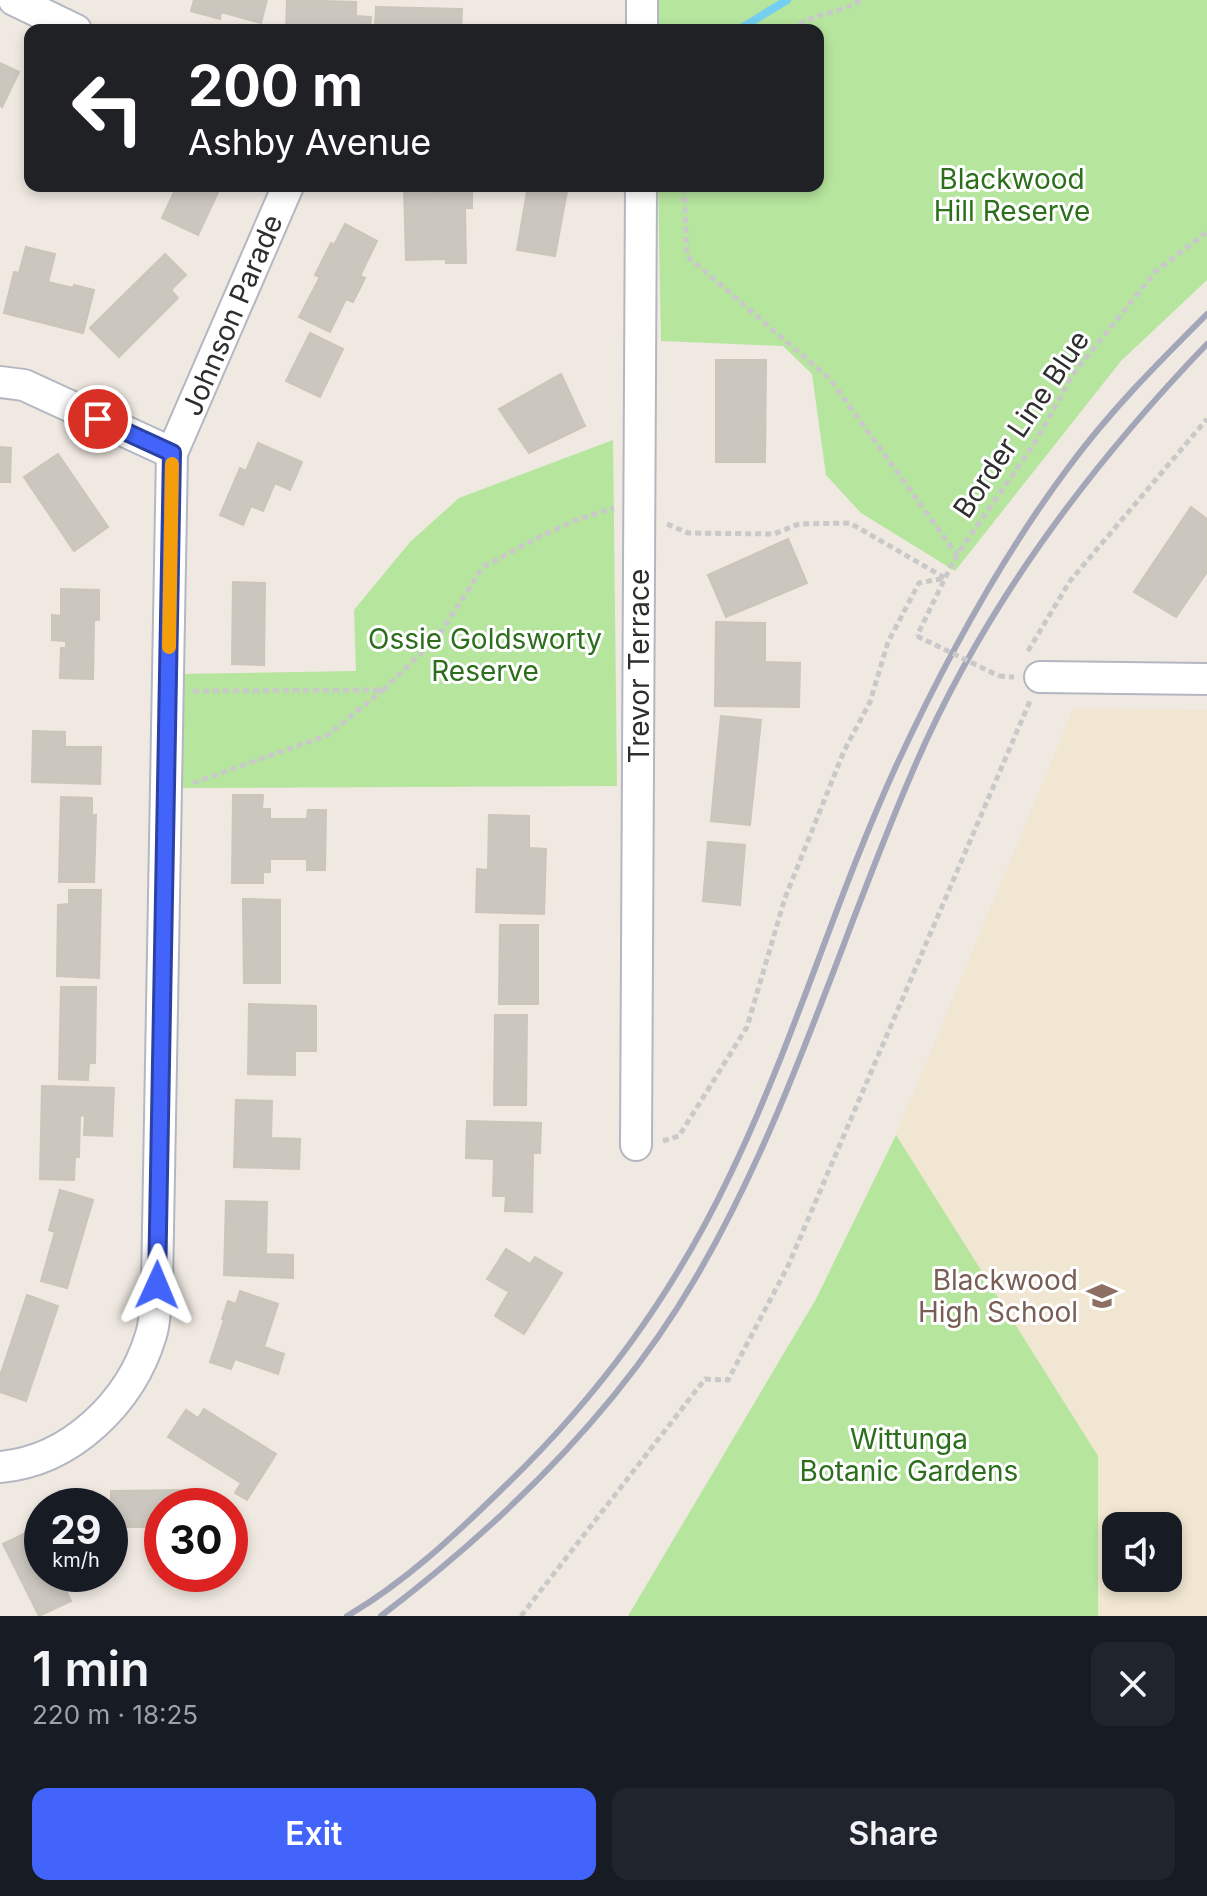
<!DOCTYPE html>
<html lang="en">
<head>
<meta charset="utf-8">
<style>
	:root { --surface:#171b24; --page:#20242c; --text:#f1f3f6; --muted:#9ea1a6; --accent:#4264fb }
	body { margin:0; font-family:Inter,sans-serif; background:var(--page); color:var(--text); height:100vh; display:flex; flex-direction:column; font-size:30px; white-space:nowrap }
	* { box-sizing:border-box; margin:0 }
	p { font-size:26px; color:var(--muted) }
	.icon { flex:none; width:44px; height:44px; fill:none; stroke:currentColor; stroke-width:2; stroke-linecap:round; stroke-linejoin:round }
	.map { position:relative; height:1616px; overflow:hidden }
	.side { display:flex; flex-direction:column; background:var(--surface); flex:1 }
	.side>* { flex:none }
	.guide { position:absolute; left:24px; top:24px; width:800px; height:168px; border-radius:16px; box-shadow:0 4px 12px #0003; background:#202124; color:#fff; overflow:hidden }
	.controls { position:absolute; left:1102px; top:1512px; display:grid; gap:16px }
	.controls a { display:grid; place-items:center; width:80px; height:80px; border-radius:16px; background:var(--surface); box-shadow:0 4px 12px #0003; font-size:40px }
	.speed { position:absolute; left:24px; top:1488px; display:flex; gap:16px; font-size:40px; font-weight:700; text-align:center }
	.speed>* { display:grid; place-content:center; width:104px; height:104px; border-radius:50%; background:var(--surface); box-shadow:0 4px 12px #0003; line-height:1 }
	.speed small { font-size:20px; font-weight:400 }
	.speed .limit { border:12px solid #d22; background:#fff; color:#111 }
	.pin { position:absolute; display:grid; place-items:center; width:68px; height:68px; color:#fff; margin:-34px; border:4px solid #fff; border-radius:50%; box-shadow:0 2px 8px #0007 }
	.me { position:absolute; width:88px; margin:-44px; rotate:1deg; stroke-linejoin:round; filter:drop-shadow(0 0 6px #0008) }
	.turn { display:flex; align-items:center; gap:28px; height:168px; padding:0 32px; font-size:36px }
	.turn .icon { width:104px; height:104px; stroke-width:2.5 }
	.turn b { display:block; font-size:56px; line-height:68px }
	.round { display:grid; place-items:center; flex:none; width:84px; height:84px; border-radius:16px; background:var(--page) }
	.summary { display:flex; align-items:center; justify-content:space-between; height:136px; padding:0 32px }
	h1 { font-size:48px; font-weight:600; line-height:60px }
	.action { display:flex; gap:16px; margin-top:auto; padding:16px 32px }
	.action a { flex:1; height:92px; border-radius:16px; background:var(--accent); color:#fff; font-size:32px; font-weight:600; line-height:92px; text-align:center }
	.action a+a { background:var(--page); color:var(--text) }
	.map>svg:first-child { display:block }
	.education { fill:#f0e6d1; fill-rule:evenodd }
	.green { fill:#b6e59e }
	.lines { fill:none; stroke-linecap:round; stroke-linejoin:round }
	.stream { stroke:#75cff0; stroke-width:8 }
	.building { fill:#cbc7bf; stroke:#cbc5ba; stroke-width:2 }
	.minor-casing { stroke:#b4b7c1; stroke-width:34 }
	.path { stroke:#c9c9c9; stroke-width:5; stroke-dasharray:6 4; stroke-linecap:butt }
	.minor { stroke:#fff; stroke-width:30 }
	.rail { stroke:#a3a6b8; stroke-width:6 }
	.path-bridge { stroke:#c9c9c9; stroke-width:5; stroke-dasharray:6 4; stroke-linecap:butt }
	.route-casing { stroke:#2b41a3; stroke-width:20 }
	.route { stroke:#4264fb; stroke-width:14 }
	.slow { stroke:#f59e0b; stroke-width:14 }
	.labels { text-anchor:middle; stroke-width:6; stroke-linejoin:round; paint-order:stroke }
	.park-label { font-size:28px; fill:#2c6e1b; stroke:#fff }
	.street-label { font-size:28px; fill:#2e2e2e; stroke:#fff }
	.education-label { font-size:28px; fill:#785e54; stroke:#fff; text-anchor:end }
</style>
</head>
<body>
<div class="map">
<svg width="1207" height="1616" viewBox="0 0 1207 1616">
	<rect width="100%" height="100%" fill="#efe9e1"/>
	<path class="education" d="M1074,708L1207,710V1616H1098V1456L896,1135ZM1116,1526H1168V1578H1116Z"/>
	<path class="green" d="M655,0H1207V280L1121,361L955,571L861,513L826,475L812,374L783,346L661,341L658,186H818V30H655Z
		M613,440L617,786L175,788L179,674L356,671L354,610L410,542L459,498Z
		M896,1135L1098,1456V1616H628L816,1299Z"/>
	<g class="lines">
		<path class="stream" d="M738,30L787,0"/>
	</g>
	<path class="building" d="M194,0H267L261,23L221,12L220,19L191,11Z
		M287,0L356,2V16L371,17L370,30H286Z
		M376,7L462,9L461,30H375Z
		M0,63L19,72L2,107L0,105Z
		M177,186H221L198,235L162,218Z
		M404,186H434V192L449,191V186H472V208H465L466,263H446V259L406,260Z
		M528,186H568L555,256L517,250Z
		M345,224L377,241L360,276L365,278L353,302L346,299L330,332L299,317L320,277L315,275L331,243L334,245Z
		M26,247L55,254L48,282L73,288L74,285L94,290L83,333L4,313L14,272L19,273Z
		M165,254L186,275L171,290L178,298L119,357L90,328Z
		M310,333L343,349L320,397L286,381Z
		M716,360H766L765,462H716Z
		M561,374L585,426L529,453L499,409Z
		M258,443L302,462L290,490L275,483L263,511L251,506L243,525L220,515L240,468L246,471Z
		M0,447L11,448L10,482H0Z
		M58,454L108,527L74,551L24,477Z
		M1191,507L1207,519V572L1176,617L1134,592Z
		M788,539L807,583L726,617L708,575Z
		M233,582L265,583L264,665L232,664Z
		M61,589L99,590V620H94L93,679L60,678L61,648H66V641L52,640V615L61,616Z
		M716,622L765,623V662L800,663L799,707L715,706Z
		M721,716L761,720L750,825L711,821Z
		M33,731L65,732V747H101L100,784L32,782Z
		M233,795H263L262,809H270V819H307L308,810H326L325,870H307V859H270V872H263V883H232Z
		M61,797L92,798V815H96L94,882H59Z
		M489,815L529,816V848L546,849L544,914L476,912L477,869L488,870Z
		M708,842L745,845L740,905L703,901Z
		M69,890H101L99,978L57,976L58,905L69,904Z
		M243,899L280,900V983H244Z
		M500,925H538V1004H499Z
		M61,987H96L95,1063H89L88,1080L59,1079Z
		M249,1004L316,1006V1051H295V1075L248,1074Z
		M495,1015H527L526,1105H494Z
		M42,1086L114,1088L112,1136L84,1135L85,1116L80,1115L79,1157H75L74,1180L40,1179Z
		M236,1100L272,1101L271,1138L300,1139L299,1169L234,1167Z
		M467,1121L541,1123L540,1153H533L532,1212L505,1211L506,1196H493L494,1159L466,1158Z
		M60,1190L93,1200L67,1288L41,1281L55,1232L49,1230Z
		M226,1201L267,1202L266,1254L293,1255V1278L224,1275Z
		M506,1249L530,1264L535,1257L562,1273L524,1334L495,1316L509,1292L487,1279Z
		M240,1291L278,1304L264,1347L284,1354L278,1374L235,1359L231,1369L210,1362L224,1320L222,1319L228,1301L236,1304Z
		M27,1295L58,1306L26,1401L0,1392V1376Z
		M204,1409L276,1454L247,1500L235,1493L241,1483L168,1437L186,1410L198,1418Z
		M189,1490V1506H162V1554H151V1527H111V1491Z
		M42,1525V1574H58L71,1601L39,1616L3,1544Z"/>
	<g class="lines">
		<g class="minor-casing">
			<path id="minor" d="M14,0L76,30
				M642,30V0
				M0,382L24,385L172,453
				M1040,677L1207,679
				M636,1145L641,186
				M0,1467C71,1461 131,1402 151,1335C156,1320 155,1301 157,1285L172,453L288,186"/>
		</g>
		<path class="path" d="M791,30C812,13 839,14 861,0
			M684,187L687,256L830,379L957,555
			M667,524L688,533L774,534L799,524L850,523L945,578L917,636
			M1028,651L1070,581L1207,419
			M999,676L1014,677
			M193,691L383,690L437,638L483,567L541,536L576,520L614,508
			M193,783L328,735L383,690
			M663,1141L679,1136L747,1027L785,898L844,751L870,702L888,642L919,583L945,578L957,555L1036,441L1074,373L1156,271L1207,232
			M521,1616L705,1379L728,1380L788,1266L1030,701"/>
		<use href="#minor" class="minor"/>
		<path class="rail" d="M347,1616C404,1583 454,1536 501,1490C598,1397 671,1298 729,1177C794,1043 835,899 897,764C945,661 1000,559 1068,468C1109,412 1158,363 1207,314
			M381,1616C503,1523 617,1413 695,1279C788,1121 839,942 911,775C980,612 1085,471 1207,344"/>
		<path class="path-bridge" d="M917,636L999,676"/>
	</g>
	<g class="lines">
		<g class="route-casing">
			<path id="route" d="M98,419L172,453L157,1285"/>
		</g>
		<use href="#route" class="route"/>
		<path class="slow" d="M169,647L172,464"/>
	</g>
	<defs>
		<g id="school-bare" transform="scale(2.4)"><path d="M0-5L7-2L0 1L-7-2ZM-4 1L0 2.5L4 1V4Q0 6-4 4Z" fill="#8d6e63" stroke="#fff" stroke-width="2.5" paint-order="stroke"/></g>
	</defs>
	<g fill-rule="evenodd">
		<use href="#school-bare" x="1102" y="1296"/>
	</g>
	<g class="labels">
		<g class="park-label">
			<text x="1012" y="189">Blackwood<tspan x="1012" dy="32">Hill Reserve</tspan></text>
			<text x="485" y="649">Ossie Goldsworty<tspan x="485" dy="32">Reserve</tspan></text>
			<text x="909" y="1449">Wittunga<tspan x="909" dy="32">Botanic Gardens</tspan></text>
		</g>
		<g class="street-label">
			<text transform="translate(232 315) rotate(-67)" y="10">Johnson Parade</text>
			<text transform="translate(1021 424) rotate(-56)" y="10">Border Line Blue</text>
			<text transform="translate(639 666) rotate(-90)" y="10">Trevor Terrace</text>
		</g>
		<g class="education-label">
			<text x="1078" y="1290">Blackwood<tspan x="1078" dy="32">High School</tspan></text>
		</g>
	</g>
</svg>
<div class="controls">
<a><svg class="icon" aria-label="sound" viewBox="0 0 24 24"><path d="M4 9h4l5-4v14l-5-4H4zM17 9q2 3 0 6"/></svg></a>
</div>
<div class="speed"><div>29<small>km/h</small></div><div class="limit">30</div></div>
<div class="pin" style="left:98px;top:419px;background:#d93025"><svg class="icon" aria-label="arrive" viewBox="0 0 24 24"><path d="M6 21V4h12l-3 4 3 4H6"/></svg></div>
<svg class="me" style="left:157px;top:1285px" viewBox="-20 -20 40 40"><path d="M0-17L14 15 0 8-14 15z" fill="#4264fb" stroke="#fff" stroke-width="4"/></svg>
<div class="guide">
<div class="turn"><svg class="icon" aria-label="left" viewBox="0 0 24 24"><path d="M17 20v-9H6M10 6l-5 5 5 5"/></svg><div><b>200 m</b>Ashby Avenue</div></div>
</div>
</div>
<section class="side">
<div class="summary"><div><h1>1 min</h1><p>220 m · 18:25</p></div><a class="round"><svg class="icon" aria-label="close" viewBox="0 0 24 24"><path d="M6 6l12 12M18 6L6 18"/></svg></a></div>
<div class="action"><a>Exit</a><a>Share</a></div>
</section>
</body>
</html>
